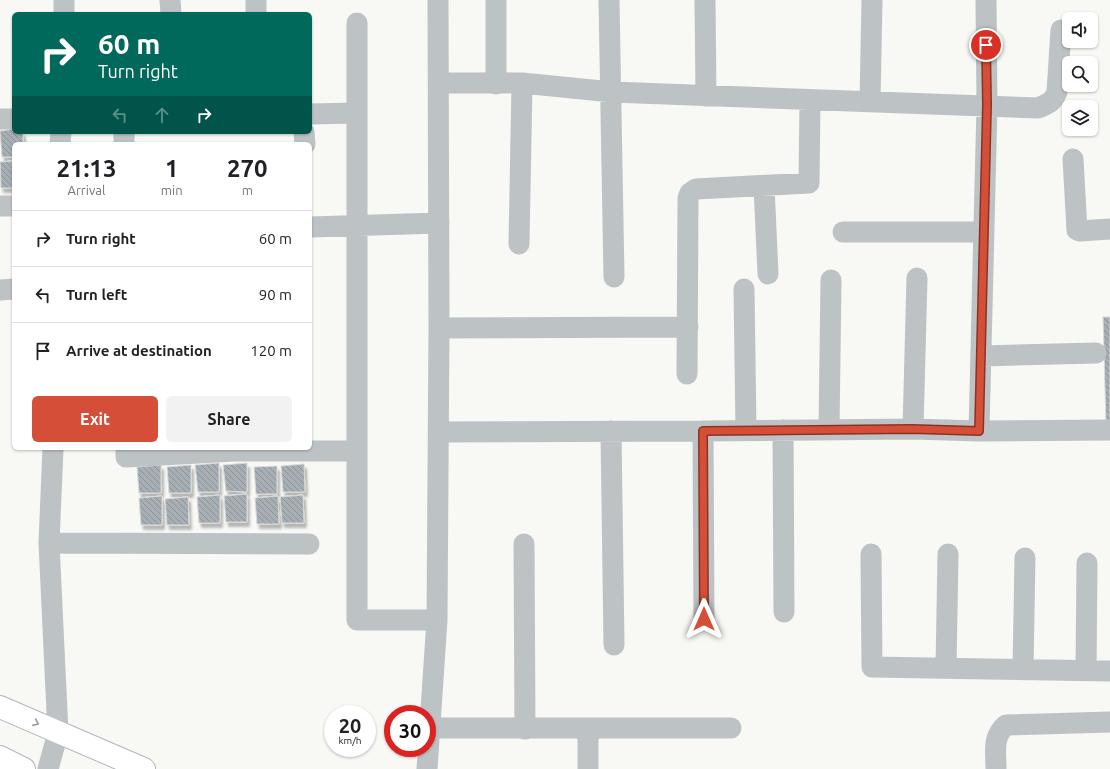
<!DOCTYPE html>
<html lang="en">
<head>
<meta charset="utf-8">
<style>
	:root { --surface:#fff; --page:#f2f2f2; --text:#202124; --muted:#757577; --line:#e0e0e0; --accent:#d54f38 }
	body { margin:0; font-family:Ubuntu,sans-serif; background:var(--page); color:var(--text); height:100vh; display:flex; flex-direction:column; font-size:15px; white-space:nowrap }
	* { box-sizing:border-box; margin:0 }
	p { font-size:13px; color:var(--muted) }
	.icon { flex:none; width:22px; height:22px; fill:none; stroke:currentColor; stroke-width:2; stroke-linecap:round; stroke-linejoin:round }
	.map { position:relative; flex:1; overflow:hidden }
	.panel { position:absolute; left:12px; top:142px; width:300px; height:308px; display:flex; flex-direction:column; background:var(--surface); border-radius:6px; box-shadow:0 1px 3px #0004 }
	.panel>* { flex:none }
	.top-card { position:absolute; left:12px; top:12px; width:300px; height:122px; border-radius:6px; box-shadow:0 1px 3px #0004; background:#00695c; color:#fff; overflow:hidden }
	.controls { position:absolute; left:1062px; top:12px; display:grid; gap:8px }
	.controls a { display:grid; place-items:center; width:36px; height:36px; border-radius:6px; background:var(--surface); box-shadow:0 1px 3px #0004; font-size:20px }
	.speed { position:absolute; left:324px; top:705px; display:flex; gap:8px; font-size:20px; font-weight:700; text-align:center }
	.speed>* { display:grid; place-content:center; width:52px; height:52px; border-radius:50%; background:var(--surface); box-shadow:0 1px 3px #0004; line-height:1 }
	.speed small { font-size:10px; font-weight:400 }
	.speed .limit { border:6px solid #d22; background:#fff; color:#111 }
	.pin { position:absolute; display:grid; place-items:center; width:34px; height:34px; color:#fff; margin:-17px; border:2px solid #fff; border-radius:50%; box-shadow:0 1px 4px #0007 }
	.me { position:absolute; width:44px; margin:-22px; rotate:0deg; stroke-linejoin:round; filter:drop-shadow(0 0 3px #0008) }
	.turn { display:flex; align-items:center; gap:14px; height:84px; padding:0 20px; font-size:18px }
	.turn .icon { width:52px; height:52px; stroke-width:2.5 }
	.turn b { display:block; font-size:28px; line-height:34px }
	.lanes { display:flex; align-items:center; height:38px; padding:0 20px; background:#0003; justify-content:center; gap:20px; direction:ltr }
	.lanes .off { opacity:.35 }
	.eta { display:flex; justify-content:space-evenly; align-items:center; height:68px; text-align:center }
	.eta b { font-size:24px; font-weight:600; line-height:28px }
	.button { display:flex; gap:8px; margin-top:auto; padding:8px 20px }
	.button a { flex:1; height:46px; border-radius:6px; background:var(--accent); color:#fff; font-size:16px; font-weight:600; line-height:46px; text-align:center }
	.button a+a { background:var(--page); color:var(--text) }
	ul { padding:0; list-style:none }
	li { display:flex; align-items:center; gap:12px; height:56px; padding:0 20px; border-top:1px solid var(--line) }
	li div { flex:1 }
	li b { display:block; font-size:15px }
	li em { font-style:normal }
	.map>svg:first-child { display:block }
	.building { fill:url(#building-back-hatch); stroke:#dad9d8; filter:url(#shadow) }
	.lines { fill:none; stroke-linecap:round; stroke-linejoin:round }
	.major-casing { stroke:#b1b7ba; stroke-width:24 }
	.minor { stroke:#bdc2c5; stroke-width:21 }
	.major { stroke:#fff; stroke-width:22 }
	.oneway { stroke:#939ea5 }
	.route-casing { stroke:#8a3324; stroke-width:10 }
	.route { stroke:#d54f38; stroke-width:7 }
</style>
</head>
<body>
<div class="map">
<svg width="1110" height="769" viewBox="0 0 1110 769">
	<defs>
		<pattern id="building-back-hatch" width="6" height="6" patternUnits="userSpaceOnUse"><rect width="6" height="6" fill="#a7afb4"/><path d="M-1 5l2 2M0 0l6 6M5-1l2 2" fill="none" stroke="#8c9398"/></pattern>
		<filter id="shadow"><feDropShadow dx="2.5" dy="4.5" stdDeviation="1" flood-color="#0004"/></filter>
	</defs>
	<rect width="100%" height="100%" fill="#f8f8f5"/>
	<path class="building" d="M14,129V132H23V144H14V157H2L0,131Z
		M14,161V188H1L0,162Z
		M1103,317H1110V424H1106Z
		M219,463V492H198L195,465Z
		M247,463V492L226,491L223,465Z
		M304,464L305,492H283L281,466Z
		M161,465V493H139L137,467Z
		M191,465V493H169L167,467Z
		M277,466V494H256L254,467Z
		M247,494V522H226L224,496Z
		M220,495V523H199L197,497Z
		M303,495L304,523H282L280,497Z
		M162,496V525H141L139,498Z
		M278,496L279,524H257L255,498Z
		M188,497L189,525H167L165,499Z"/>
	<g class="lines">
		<g class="major-casing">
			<path id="major" d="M0,707L144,769
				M0,757L24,769"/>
		</g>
		<path class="minor" d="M170,0L171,14
			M496,0V84
			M609,0L614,277
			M705,0L706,96
			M64,14V0
			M256,14V0
			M357,23V620H437
			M439,83H522L612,92L1038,108C1048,104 1053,102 1057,92L1061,30
			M870,102L872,0
			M310,114L357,113
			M0,119H14
			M124,132V144
			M304,132L305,144
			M60,144L61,132
			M1073,159L1077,230L1080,231L1110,229
			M764,186L768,274
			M0,206H14
			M310,227L439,223
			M843,232H984
			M519,244L522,83
			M744,289L746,430
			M0,290L14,289
			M439,328L688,327
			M981,356L1096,353
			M687,374L688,198L690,193L696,189L809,183L810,100
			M913,429L917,278
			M783,430L784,612
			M829,430L831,280
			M611,431L614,645
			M703,431L704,619
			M979,431L987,105L986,0
			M439,432L703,431L913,429L979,431L1110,430
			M126,448V457L234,451H357
			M49,543L309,544
			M524,544L525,729
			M871,554L872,667L1110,671
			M946,668L948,554
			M1023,669L1025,558
			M1086,671L1087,563
			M430,728H731
			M588,729V769
			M48,769L58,733L49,543L53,448
			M427,769L437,620L439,328L438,0
			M996,769C996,752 992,737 1006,725L1110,722"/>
		<use href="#major" class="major"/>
	</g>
	<defs><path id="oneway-chevron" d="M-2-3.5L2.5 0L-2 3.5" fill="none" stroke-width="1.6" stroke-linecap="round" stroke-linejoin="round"/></defs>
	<use class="oneway" href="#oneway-chevron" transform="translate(36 723) rotate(24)"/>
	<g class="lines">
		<g class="route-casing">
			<path id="route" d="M704,619L703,431L912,429L979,431L987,105L986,45"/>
		</g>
		<use href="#route" class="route"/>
	</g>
</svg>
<div class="controls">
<a><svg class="icon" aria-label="sound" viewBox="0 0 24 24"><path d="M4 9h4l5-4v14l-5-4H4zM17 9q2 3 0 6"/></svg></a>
<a><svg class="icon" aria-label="search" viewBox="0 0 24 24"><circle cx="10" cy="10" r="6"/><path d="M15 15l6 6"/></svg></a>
<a><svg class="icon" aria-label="layers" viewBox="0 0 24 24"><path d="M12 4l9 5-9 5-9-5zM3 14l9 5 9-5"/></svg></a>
</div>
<div class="speed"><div>20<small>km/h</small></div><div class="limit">30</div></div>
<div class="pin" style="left:986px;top:45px;background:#d93025"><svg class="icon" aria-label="arrive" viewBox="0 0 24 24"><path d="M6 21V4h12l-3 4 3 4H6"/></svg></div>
<svg class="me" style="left:704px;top:619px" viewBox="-20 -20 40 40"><path d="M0-17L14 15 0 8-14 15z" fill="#d54f38" stroke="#fff" stroke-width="4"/></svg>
<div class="top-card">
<div class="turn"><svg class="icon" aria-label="right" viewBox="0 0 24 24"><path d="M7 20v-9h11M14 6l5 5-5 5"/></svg><div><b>60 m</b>Turn right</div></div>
<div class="lanes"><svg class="icon off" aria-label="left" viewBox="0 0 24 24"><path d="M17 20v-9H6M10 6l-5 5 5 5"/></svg><svg class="icon off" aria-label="ahead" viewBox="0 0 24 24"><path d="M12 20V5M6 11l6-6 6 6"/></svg><svg class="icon" aria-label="right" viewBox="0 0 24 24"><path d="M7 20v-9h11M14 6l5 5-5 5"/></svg></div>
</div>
<section class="panel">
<div class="eta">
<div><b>21:13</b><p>Arrival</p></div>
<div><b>1</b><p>min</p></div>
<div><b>270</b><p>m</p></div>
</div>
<ul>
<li><svg class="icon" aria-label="right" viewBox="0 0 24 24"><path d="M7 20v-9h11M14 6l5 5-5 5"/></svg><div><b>Turn right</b></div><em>60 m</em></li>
<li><svg class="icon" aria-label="left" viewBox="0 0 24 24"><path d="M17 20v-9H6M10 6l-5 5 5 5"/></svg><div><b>Turn left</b></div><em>90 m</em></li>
<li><svg class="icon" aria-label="arrive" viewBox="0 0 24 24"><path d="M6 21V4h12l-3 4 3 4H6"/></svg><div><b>Arrive at destination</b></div><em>120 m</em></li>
</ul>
<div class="button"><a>Exit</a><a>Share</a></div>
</section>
</div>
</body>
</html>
